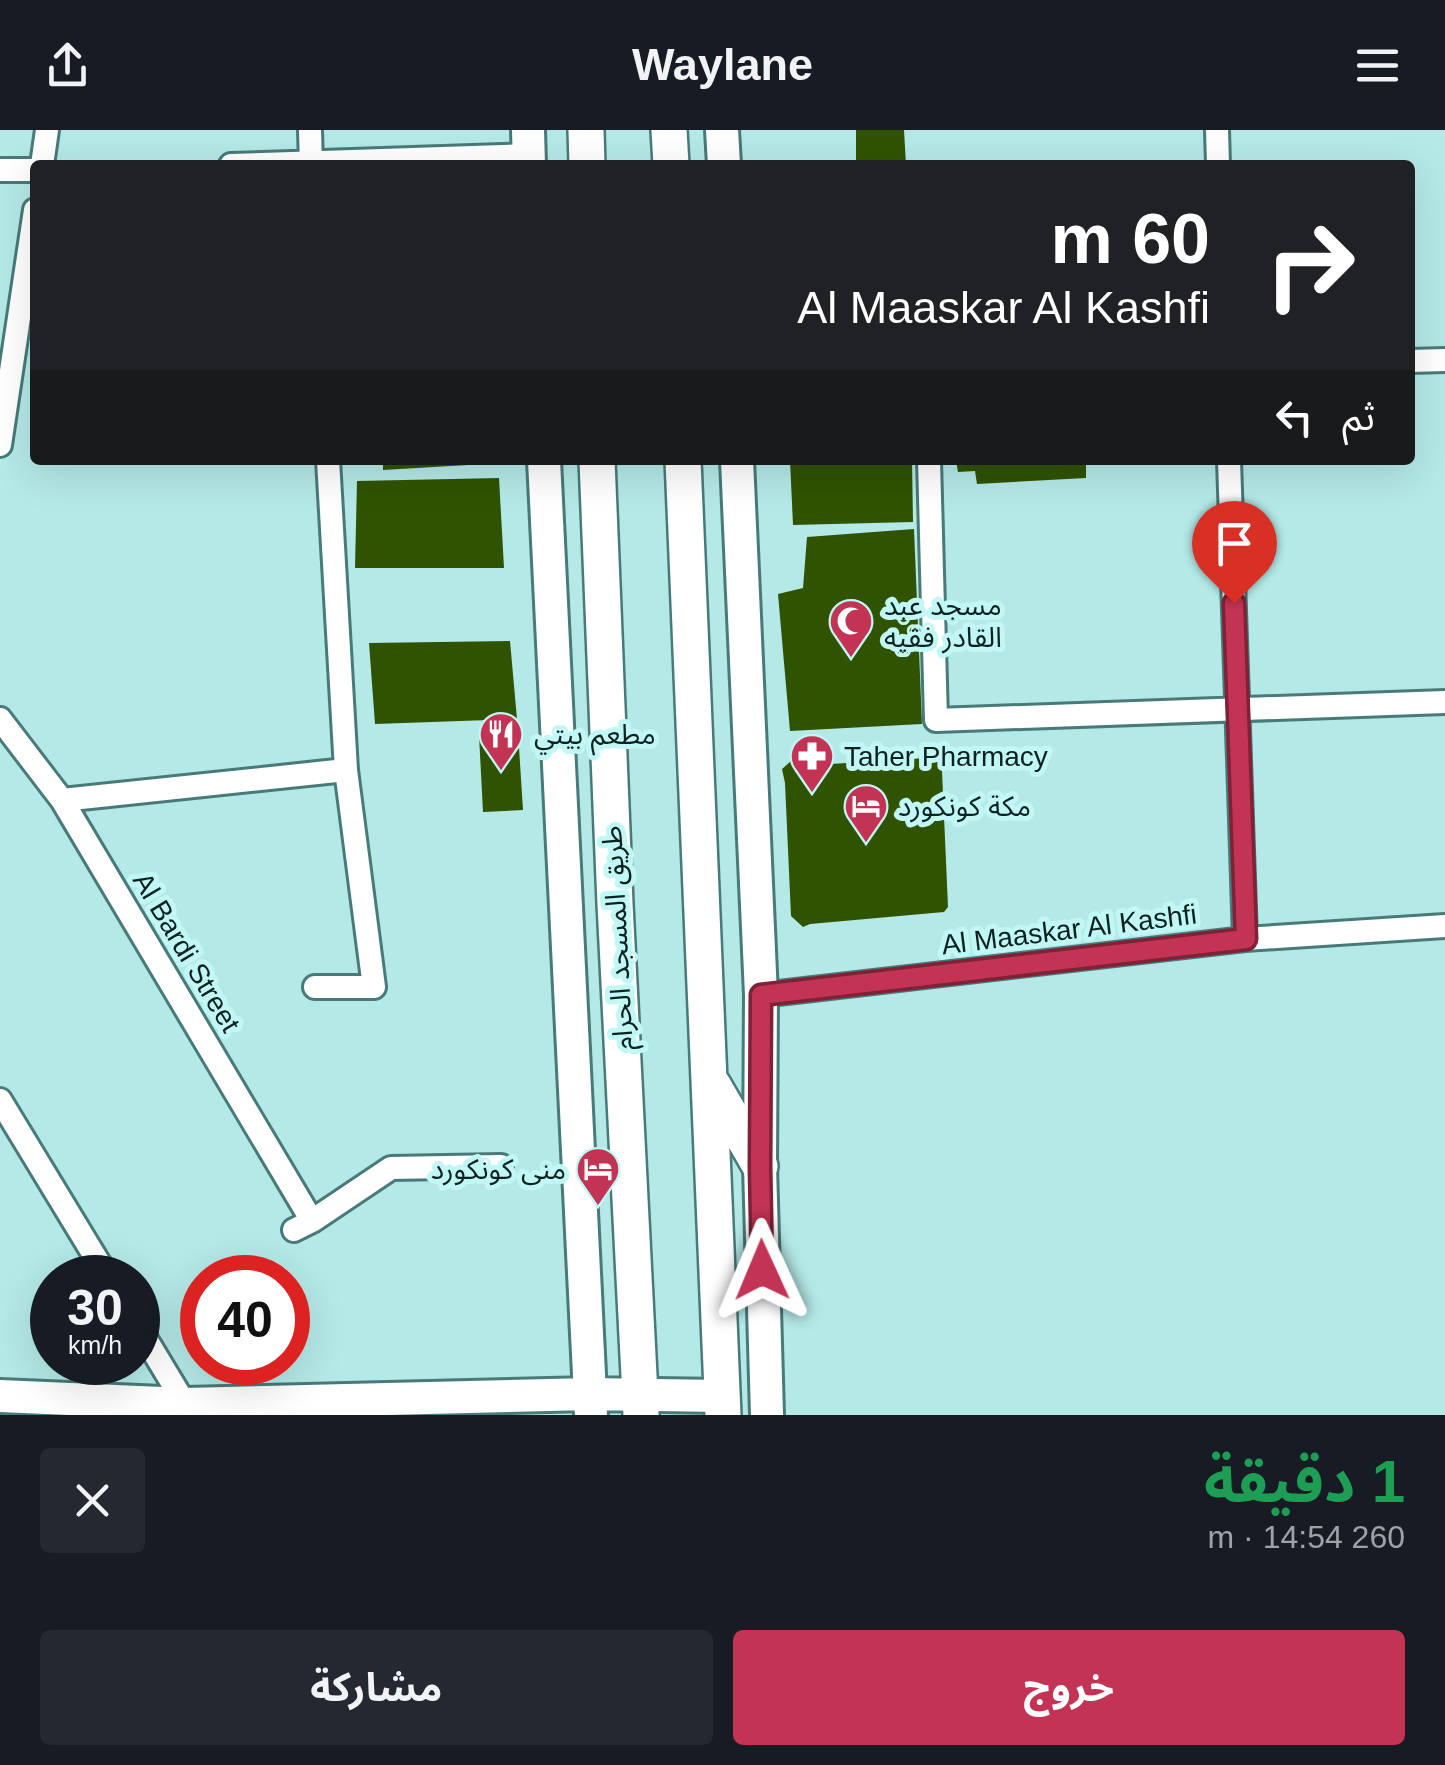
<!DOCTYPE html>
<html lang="ar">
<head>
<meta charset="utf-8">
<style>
	:root { --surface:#171b24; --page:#242831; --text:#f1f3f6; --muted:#9ea1a6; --accent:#c33354 }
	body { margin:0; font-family:Helvetica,"Noto Sans Arabic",sans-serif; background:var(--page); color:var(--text); direction:rtl; height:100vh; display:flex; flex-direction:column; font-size:38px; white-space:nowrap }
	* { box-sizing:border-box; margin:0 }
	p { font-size:32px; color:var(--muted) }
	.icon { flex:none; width:55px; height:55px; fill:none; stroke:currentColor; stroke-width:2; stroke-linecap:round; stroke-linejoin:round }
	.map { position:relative; height:1285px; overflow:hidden; direction:ltr }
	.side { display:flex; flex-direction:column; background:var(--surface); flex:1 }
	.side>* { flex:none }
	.hud { position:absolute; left:30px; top:30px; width:1385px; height:305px; border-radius:10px; box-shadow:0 10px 40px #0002; direction:rtl; background:#202124; color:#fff; overflow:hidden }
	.speed { position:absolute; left:30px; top:1125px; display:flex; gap:20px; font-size:50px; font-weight:700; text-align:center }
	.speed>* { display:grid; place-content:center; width:130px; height:130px; border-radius:50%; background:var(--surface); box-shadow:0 10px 40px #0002; line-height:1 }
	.speed small { font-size:25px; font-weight:400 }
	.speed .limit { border:15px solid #d22; background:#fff; color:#111 }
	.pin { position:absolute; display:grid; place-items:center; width:85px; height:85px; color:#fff; margin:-102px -42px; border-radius:50% 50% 50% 0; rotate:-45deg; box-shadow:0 0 10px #0007 }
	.pin .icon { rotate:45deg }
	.me { position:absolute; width:110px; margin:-55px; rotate:359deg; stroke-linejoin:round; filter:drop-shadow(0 0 8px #0008) }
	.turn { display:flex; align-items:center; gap:35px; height:210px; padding:0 40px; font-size:45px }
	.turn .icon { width:130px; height:130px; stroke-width:2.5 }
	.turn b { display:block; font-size:70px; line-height:85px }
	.then { display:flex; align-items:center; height:95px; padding:0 40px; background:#0003; gap:20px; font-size:38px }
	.round { display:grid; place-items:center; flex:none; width:105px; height:105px; border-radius:10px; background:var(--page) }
	.overview { display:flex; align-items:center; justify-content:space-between; height:170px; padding:0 40px }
	h1 { font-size:60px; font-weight:700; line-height:75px; color:#1e9e55 }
	.cta { display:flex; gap:20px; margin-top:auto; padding:20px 40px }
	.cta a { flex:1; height:115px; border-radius:10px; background:var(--accent); color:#fff; font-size:40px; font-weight:700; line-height:115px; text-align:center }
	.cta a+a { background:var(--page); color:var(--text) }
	header { display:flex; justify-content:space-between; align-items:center; height:130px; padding:0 40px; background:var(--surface); font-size:45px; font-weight:700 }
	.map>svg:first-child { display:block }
	.building { fill:#2f5300 }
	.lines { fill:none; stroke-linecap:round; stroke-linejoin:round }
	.street-casing { stroke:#487a78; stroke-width:28 }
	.secondary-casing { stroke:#487a78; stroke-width:38 }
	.primary-casing { stroke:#487a78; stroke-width:40 }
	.street { stroke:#fff; stroke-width:22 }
	.secondary { stroke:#fff; stroke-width:32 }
	.primary { stroke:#fff; stroke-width:35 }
	.route-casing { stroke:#7f2137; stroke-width:25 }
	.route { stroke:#c33354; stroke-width:18 }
	.labels { text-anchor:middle; stroke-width:10; stroke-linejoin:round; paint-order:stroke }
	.poi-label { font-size:28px; fill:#0c2221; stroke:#c1f7f4; text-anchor:start }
	.street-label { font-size:28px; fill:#0c2221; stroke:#c1f7f4 }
</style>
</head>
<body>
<header><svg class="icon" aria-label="menu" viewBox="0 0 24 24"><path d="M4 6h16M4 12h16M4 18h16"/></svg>Waylane<svg class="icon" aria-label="share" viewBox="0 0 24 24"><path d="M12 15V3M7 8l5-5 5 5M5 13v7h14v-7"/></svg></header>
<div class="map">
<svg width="1445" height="1285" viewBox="0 0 1445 1285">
	<rect width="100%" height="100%" fill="#b4e9e7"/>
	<path class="building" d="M856,0H904L906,35H856Z
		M383,330H501L502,333L383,340Z
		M790,330H912L913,392L793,395Z
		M956,330H1086V348L977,354L975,341L958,342Z
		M499,348L504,438H355L357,351Z
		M914,399L922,594L790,601L778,464L803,458L807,407Z
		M510,511L517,589L375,594L369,513Z
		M518,602L523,680L483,682L479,605Z
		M935,620L947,631L942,641L948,777L944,782L810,794L803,797L791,786L785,653L782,639L791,631L799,636L927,628Z"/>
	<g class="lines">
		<g class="street-casing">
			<path id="street" d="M310,0L311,35
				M1217,0L1218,35
				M42,35L47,0
				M231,35L529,25
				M0,40H35
				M1410,231L1445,230
				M0,315L35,80
				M929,330L936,590L1445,572
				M1229,330L1245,809
				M0,589L62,670L312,1091
				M62,670L346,640L328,330
				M315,857H374L346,640
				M761,865L1245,809L1445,796
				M0,970L108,1148
				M294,1100L312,1091L391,1038L501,1036
				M138,1196L185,1274"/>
		</g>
		<g class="secondary-casing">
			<path id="secondary" d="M528,0L529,35
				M722,0L724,35
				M544,330L591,1285
				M737,330L761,865L760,1036L767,1285
				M0,1266L185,1274L589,1264L722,1266"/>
		</g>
		<g class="primary-casing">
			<path id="primary" d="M586,0L587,35
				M669,0L671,35
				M597,330L615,774L641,1285
				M683,330L723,1285
				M713,955L760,1036"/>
		</g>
		<use href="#street" class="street"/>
		<use href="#secondary" class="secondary"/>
		<use href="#primary" class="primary"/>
	</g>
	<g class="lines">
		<g class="route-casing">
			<path id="route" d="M762,1140L760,1036L761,865L1246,809L1234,473"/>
		</g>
		<use href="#route" class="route"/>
	</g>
	<defs>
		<g id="mosque-pin" transform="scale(2.25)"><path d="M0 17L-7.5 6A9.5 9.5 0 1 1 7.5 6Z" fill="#c33354" stroke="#c1f7f4"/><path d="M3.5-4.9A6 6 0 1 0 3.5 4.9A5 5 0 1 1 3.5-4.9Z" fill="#fff"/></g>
		<g id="restaurant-pin" transform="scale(2.25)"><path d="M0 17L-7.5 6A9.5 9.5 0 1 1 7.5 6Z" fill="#c33354" stroke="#c1f7f4"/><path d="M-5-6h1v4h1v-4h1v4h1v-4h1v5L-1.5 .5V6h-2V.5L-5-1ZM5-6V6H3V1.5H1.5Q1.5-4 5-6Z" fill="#fff"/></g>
		<g id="pharmacy-pin" transform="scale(2.25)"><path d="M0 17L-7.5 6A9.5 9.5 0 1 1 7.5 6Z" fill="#c33354" stroke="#c1f7f4"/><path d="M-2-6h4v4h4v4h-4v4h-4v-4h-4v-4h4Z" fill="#fff"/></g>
		<g id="hotel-pin" transform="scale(2.25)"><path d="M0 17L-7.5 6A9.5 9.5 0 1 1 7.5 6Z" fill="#c33354" stroke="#c1f7f4"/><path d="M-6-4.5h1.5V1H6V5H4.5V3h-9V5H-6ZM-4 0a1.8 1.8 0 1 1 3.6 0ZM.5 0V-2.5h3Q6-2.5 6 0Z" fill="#fff"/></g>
	</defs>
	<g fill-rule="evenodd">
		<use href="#mosque-pin" x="851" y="491"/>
		<use href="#restaurant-pin" x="501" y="604"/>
		<use href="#pharmacy-pin" x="812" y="626"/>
		<use href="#hotel-pin" x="866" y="676"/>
		<use href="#hotel-pin" x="598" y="1039"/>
	</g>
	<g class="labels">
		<g class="poi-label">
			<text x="884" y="485">مسجد عبد<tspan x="884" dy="32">القادر فقيه</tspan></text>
			<text x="534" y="614">مطعم بيتي</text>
			<text x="844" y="636">Taher Pharmacy</text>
			<text x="898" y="686">مكة كونكورد</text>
			<text x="566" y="1049" text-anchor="end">منى كونكورد</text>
		</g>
		<g class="street-label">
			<text transform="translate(1069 799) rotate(-7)" y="10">Al Maaskar Al Kashfi</text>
			<text transform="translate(617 808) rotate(-93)" y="10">طريق المسجد الحرام</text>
			<text transform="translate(187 822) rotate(59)" y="10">Al Bardi Street</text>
		</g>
	</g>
</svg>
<div class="speed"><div>30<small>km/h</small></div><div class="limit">40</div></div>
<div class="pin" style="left:1234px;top:473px;background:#d93025"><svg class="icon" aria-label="arrive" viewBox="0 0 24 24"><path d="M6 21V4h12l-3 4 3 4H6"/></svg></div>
<svg class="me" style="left:762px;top:1140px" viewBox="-20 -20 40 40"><path d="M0-17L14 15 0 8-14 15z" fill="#c33354" stroke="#fff" stroke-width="4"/></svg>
<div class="hud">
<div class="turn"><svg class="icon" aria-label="right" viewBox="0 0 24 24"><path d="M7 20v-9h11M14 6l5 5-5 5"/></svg><div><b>60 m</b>Al Maaskar Al Kashfi</div></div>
<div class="then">ثم<svg class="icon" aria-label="left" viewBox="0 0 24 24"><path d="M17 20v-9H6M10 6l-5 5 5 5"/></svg></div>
</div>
</div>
<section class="side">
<div class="overview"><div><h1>1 دقيقة</h1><p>260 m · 14:54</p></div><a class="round"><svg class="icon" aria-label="close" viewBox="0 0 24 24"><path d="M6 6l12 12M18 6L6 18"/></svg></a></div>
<div class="cta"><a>خروج</a><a>مشاركة</a></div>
</section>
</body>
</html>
